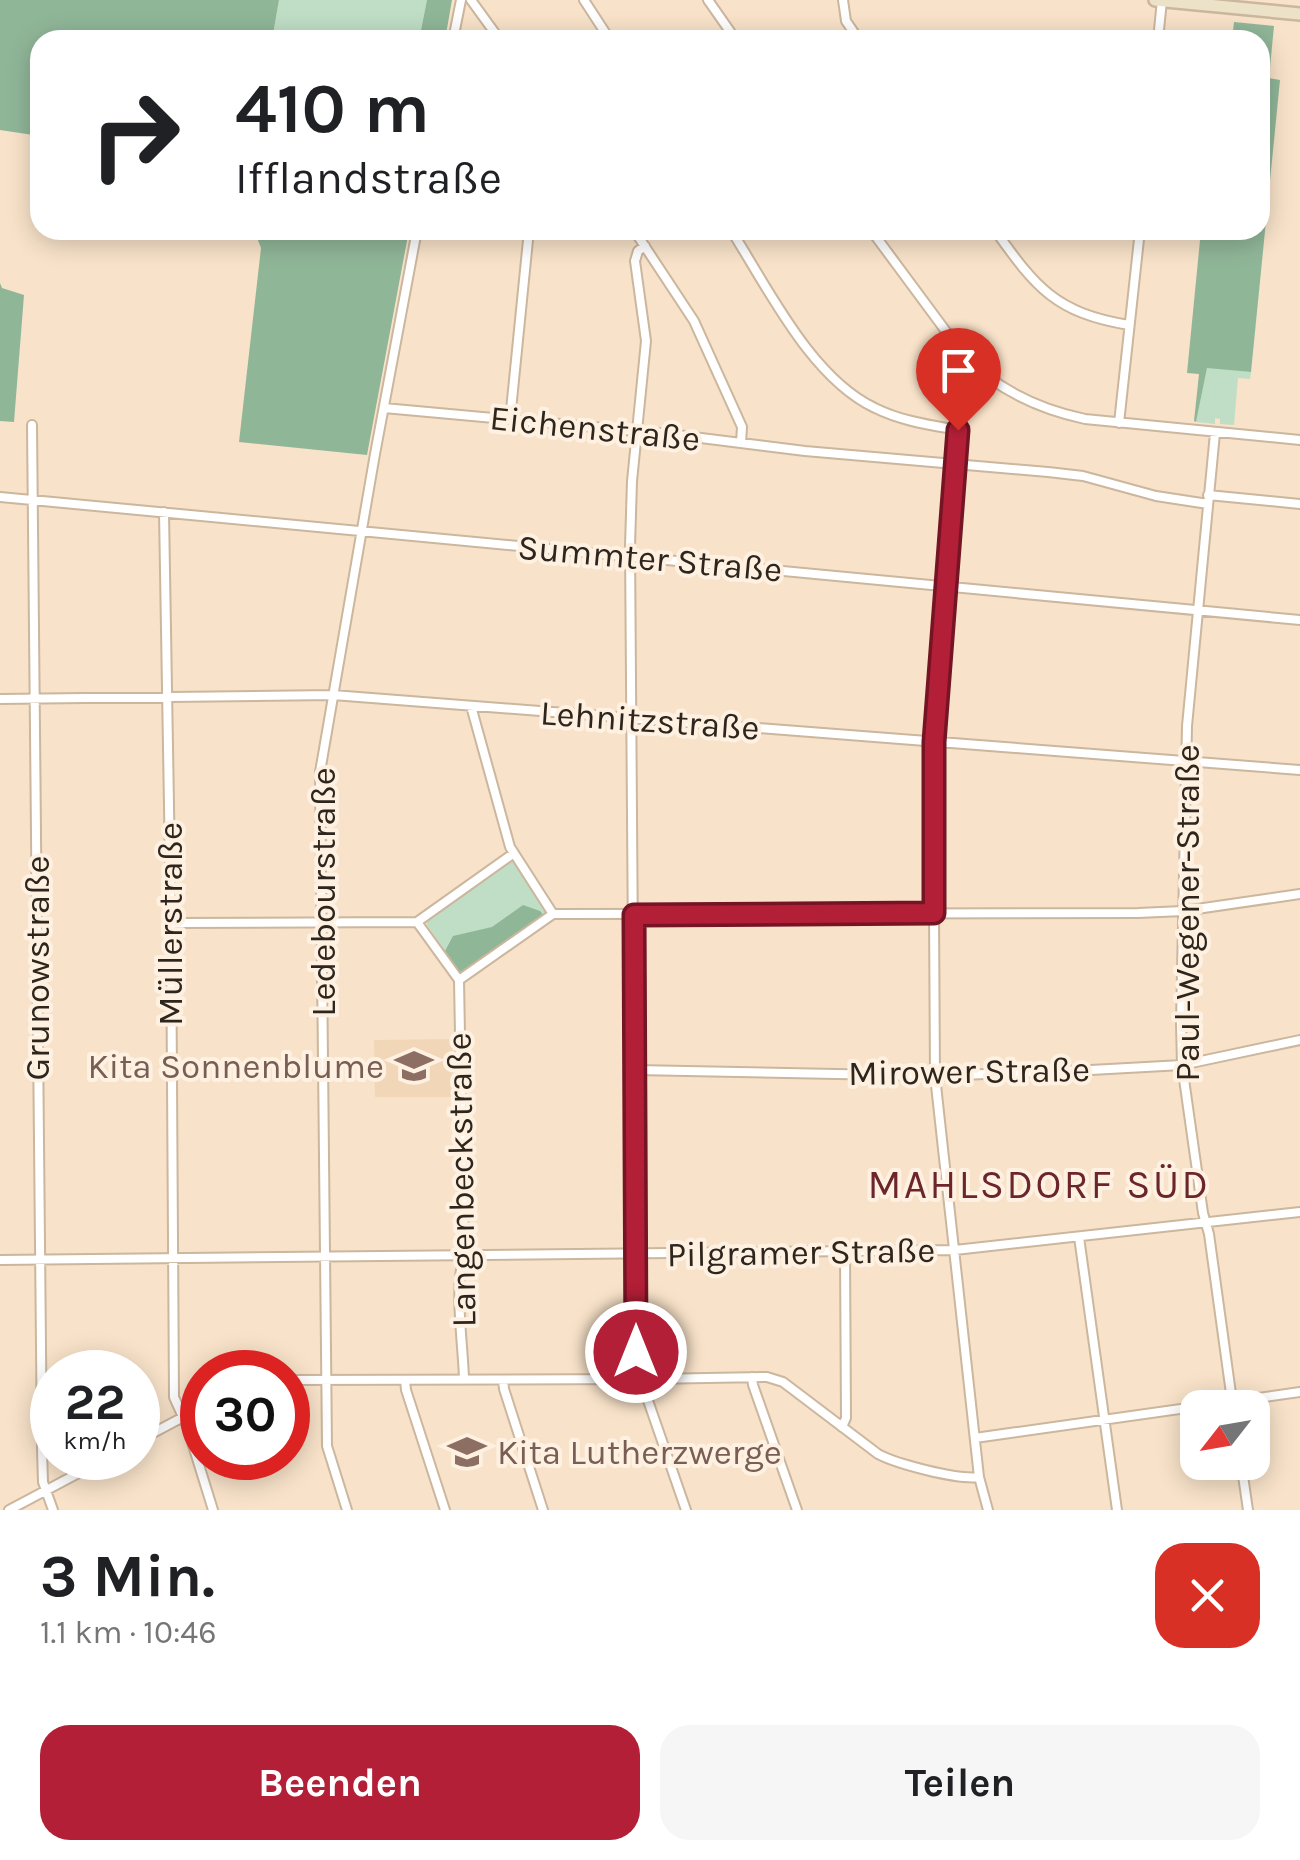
<!DOCTYPE html>
<html lang="de">
<head>
<meta charset="utf-8">
<style>
	:root { --surface:#fff; --page:#f6f6f6; --text:#202124; --muted:#757577; --accent:#b21f37 }
	body { margin:0; font-family:Karla,sans-serif; background:var(--page); color:var(--text); height:100vh; display:flex; flex-direction:column; font-size:38px; white-space:nowrap }
	* { box-sizing:border-box; margin:0 }
	p { font-size:32px; color:var(--muted) }
	.icon { flex:none; width:55px; height:55px; fill:none; stroke:currentColor; stroke-width:2; stroke-linecap:round; stroke-linejoin:round }
	.map { position:relative; height:1510px; overflow:hidden }
	.side { display:flex; flex-direction:column; background:var(--surface); flex:1 }
	.side>* { flex:none }
	.banner { position:absolute; left:30px; top:30px; width:1240px; height:210px; border-radius:30px; box-shadow:0 5px 25px #0003; background:#fff; color:var(--text); overflow:hidden }
	.needle { width:65px; rotate:239deg }
	.fabs { position:absolute; left:1180px; top:1390px; display:grid; gap:20px }
	.fabs a { display:grid; place-items:center; width:90px; height:90px; border-radius:20px; background:var(--surface); box-shadow:0 5px 25px #0003; font-size:50px }
	.speed { position:absolute; left:30px; top:1350px; display:flex; gap:20px; font-size:50px; font-weight:700; text-align:center }
	.speed>* { display:grid; place-content:center; width:130px; height:130px; border-radius:50%; background:var(--surface); box-shadow:0 5px 25px #0003; line-height:1 }
	.speed small { font-size:25px; font-weight:400 }
	.speed .limit { border:15px solid #d22; background:#fff; color:#111 }
	.pin { position:absolute; display:grid; place-items:center; width:85px; height:85px; color:#fff; margin:-102px -42px; border-radius:50% 50% 50% 0; rotate:-45deg; box-shadow:0 0 10px #0007 }
	.pin .icon { rotate:45deg }
	.me { position:absolute; width:110px; margin:-55px; rotate:0deg; stroke-linejoin:round; filter:drop-shadow(0 0 8px #0008) }
	.turn { display:flex; align-items:center; gap:35px; height:210px; padding:0 40px; font-size:45px }
	.turn .icon { width:130px; height:130px; stroke-width:2.5 }
	.turn b { display:block; font-size:70px; line-height:85px }
	.round { display:grid; place-items:center; flex:none; width:105px; height:105px; border-radius:30px; background:var(--page) }
	.overview { display:flex; align-items:center; justify-content:space-between; height:170px; padding:0 40px }
	h1 { font-size:60px; font-weight:700; line-height:75px }
	.cta { display:flex; gap:20px; margin-top:auto; padding:20px 40px }
	.cta a { flex:1; height:115px; border-radius:30px; background:var(--accent); color:#fff; font-size:40px; font-weight:700; line-height:115px; text-align:center }
	.cta a+a { background:var(--page); color:var(--text) }
	.map>svg:first-child { display:block }
	.built { fill:#f1d7b8 }
	.green { fill:#bfdec5 }
	.forest { fill:#90b698 }
	.lines { fill:none; stroke-linecap:round; stroke-linejoin:round }
	.street-casing { stroke:#cbb69e; stroke-width:12 }
	.secondary-casing { stroke:#cbb69e; stroke-width:16 }
	.street { stroke:#fff; stroke-width:8 }
	.secondary { stroke:#ece2c7; stroke-width:11 }
	.route-casing { stroke:#741424; stroke-width:25 }
	.route { stroke:#b21f37; stroke-width:18 }
	.labels { text-anchor:middle; stroke-width:8; stroke-linejoin:round; paint-order:stroke }
	.street-label { font-size:35px; fill:#2e261c; stroke:#fef1e2 }
	.education-label { font-size:35px; fill:#785e54; stroke:#fef1e2; text-anchor:end }
	.quarter-label { font-size:40px; letter-spacing:2.5px; fill:#6c262b; stroke:#fef1e2 }
</style>
</head>
<body>
<div class="map">
<svg width="1300" height="1510" viewBox="0 0 1300 1510">
	<rect width="100%" height="100%" fill="#f8e2c9"/>
	<path class="built" d="M453,1039L454,1097H375L374,1040Z"/>
	<path class="green" d="M279,0H427L419,40H272Z
		M1207,367L1251,372L1250,379L1238,378L1234,425L1220,424V419L1215,418V424L1196,422Z
		M512,858L545,906V917L459,972L427,925L426,917Z"/>
	<path class="forest" d="M0,0H279L272,40H40V136L0,130Z
		M427,0H452L445,40H419Z
		M1234,22L1274,26L1269,78L1280,80L1251,372L1207,368L1196,422L1194,421L1199,374L1187,373L1201,230H1260V40H1232Z
		M254,230H409L367,455L239,442L261,248Z
		M0,283L2,288L24,295L14,422L0,421Z
		M523,905L540,911L545,917L463,973L459,972L445,951L453,936L492,927Z"/>
	<g class="lines">
		<g class="street-casing">
			<path id="street" d="M471,0L500,40
				M584,0L610,40
				M708,0L736,40
				M843,0L846,21L859,40
				M453,40L461,0
				M1158,40L1162,0
				M634,230L694,321L742,427L741,443
				M731,230C768,288 811,378 875,408C901,421 930,425 958,430
				M871,230L962,353C994,388 1039,409 1085,419L1300,440
				M995,230C1036,288 1056,313 1129,325
				M645,246L638,251L635,261L646,341L632,481L630,546L636,1352L644,1389L686,1510
				M978,370L966,388L961,405L955,463L934,742V913L935,1076L979,1477L988,1510
				M384,408L669,434L805,451L1048,472L1083,476L1156,496L1208,504
				M510,420L529,230
				M1119,423L1140,230
				M32,425L42,1449L43,1482L53,1510
				M1215,433L1187,726L1181,1023L1182,1065L1203,1213L1209,1234L1233,1408
				M1208,495L1300,504
				M0,497L1300,620
				M164,512L171,923L174,1397L187,1426L213,1510
				M0,699L333,695L1300,770
				M471,706L510,847L553,914
				M553,914L1138,913L1183,911L1300,894
				M171,923L417,922
				M459,980L464,1255C454,1289 463,1343 464,1379
				M459,980L417,922L514,853
				M459,980L553,914
				M635,1070L935,1076L1091,1070L1182,1065L1300,1040
				M1079,1237L1117,1510
				M0,1260L955,1250L1300,1212
				M752,1377L753,1385L797,1510
				M288,1380L650,1379L767,1377L783,1382L878,1454C897,1464 957,1480 979,1477
				M405,1380L406,1390L445,1510
				M503,1380L504,1389L543,1510
				M842,1427L846,1418L845,1252
				M975,1438L1300,1392
				M138,1441L202,1407
				M1241,1462L1248,1510
				M9,1510L107,1458
				M347,1510L327,1446L320,772L375,454L417,230"/>
		</g>
		<g class="secondary-casing">
			<path id="secondary" d="M1155,0L1300,14"/>
		</g>
		<use href="#street" class="street"/>
		<use href="#secondary" class="secondary"/>
	</g>
	<g class="lines">
		<g class="route-casing">
			<path id="route" d="M636,1352L634,915L934,913V742L958,430"/>
		</g>
		<use href="#route" class="route"/>
	</g>
	<defs>
		<g id="school-bare" transform="scale(3)"><path d="M0-5L7-2L0 1L-7-2ZM-4 1L0 2.5L4 1V4Q0 6-4 4Z" fill="#8d6e63" stroke="#fef1e2" stroke-width="2.5" paint-order="stroke"/></g>
	</defs>
	<g fill-rule="evenodd">
		<use href="#school-bare" x="414" y="1066"/>
		<use href="#school-bare" x="467" y="1452"/>
	</g>
	<g class="labels">
		<g class="street-label">
			<text transform="translate(595 428) rotate(6)" y="12">Eichenstraße</text>
			<text transform="translate(650 558) rotate(5)" y="12">Summter Straße</text>
			<text transform="translate(650 720) rotate(4)" y="12">Lehnitzstraße</text>
			<text transform="translate(323 892) rotate(-90)" y="12">Ledebourstraße</text>
			<text transform="translate(1187 913) rotate(-90)" y="12">Paul-Wegener-Straße</text>
			<text transform="translate(170 924) rotate(-90)" y="12">Müllerstraße</text>
			<text transform="translate(37 968) rotate(-90)" y="12">Grunowstraße</text>
			<text transform="translate(969 1071) rotate(-1)" y="12">Mirower Straße</text>
			<text transform="translate(461 1180) rotate(-91)" y="12">Langenbeckstraße</text>
			<text transform="translate(801 1252) rotate(-1)" y="12">Pilgramer Straße</text>
		</g>
		<g class="education-label">
			<text x="384" y="1078">Kita Sonnenblume</text>
			<text x="497" y="1464" text-anchor="start">Kita Lutherzwerge</text>
		</g>
		<g class="quarter-label">
			<text x="1039" y="1198">MAHLSDORF SÜD</text>
		</g>
	</g>
</svg>
<div class="fabs">
<a><svg class="needle" viewBox="-14 -14 28 28"><path d="M0-13l5 13h-10z" fill="#e53935"/><path d="M0 13l5-13h-10z" fill="#757577"/></svg></a>
</div>
<div class="speed"><div>22<small>km/h</small></div><div class="limit">30</div></div>
<div class="pin" style="left:958px;top:430px;background:#d93025"><svg class="icon" aria-label="arrive" viewBox="0 0 24 24"><path d="M6 21V4h12l-3 4 3 4H6"/></svg></div>
<svg class="me" style="left:636px;top:1352px" viewBox="-20 -20 40 40"><circle r="17" fill="#b21f37" stroke="#fff" stroke-width="3"/><path d="M0-11L8 9 0 5-8 9z" fill="#fff"/></svg>
<div class="banner">
<div class="turn"><svg class="icon" aria-label="right" viewBox="0 0 24 24"><path d="M7 20v-9h11M14 6l5 5-5 5"/></svg><div><b>410 m</b>Ifflandstraße</div></div>
</div>
</div>
<section class="side">
<div class="overview"><div><h1>3 Min.</h1><p>1.1 km · 10:46</p></div><a class="round" style="background:#d93025;color:#fff"><svg class="icon" aria-label="close" viewBox="0 0 24 24"><path d="M6 6l12 12M18 6L6 18"/></svg></a></div>
<div class="cta"><a>Beenden</a><a>Teilen</a></div>
</section>
</body>
</html>
